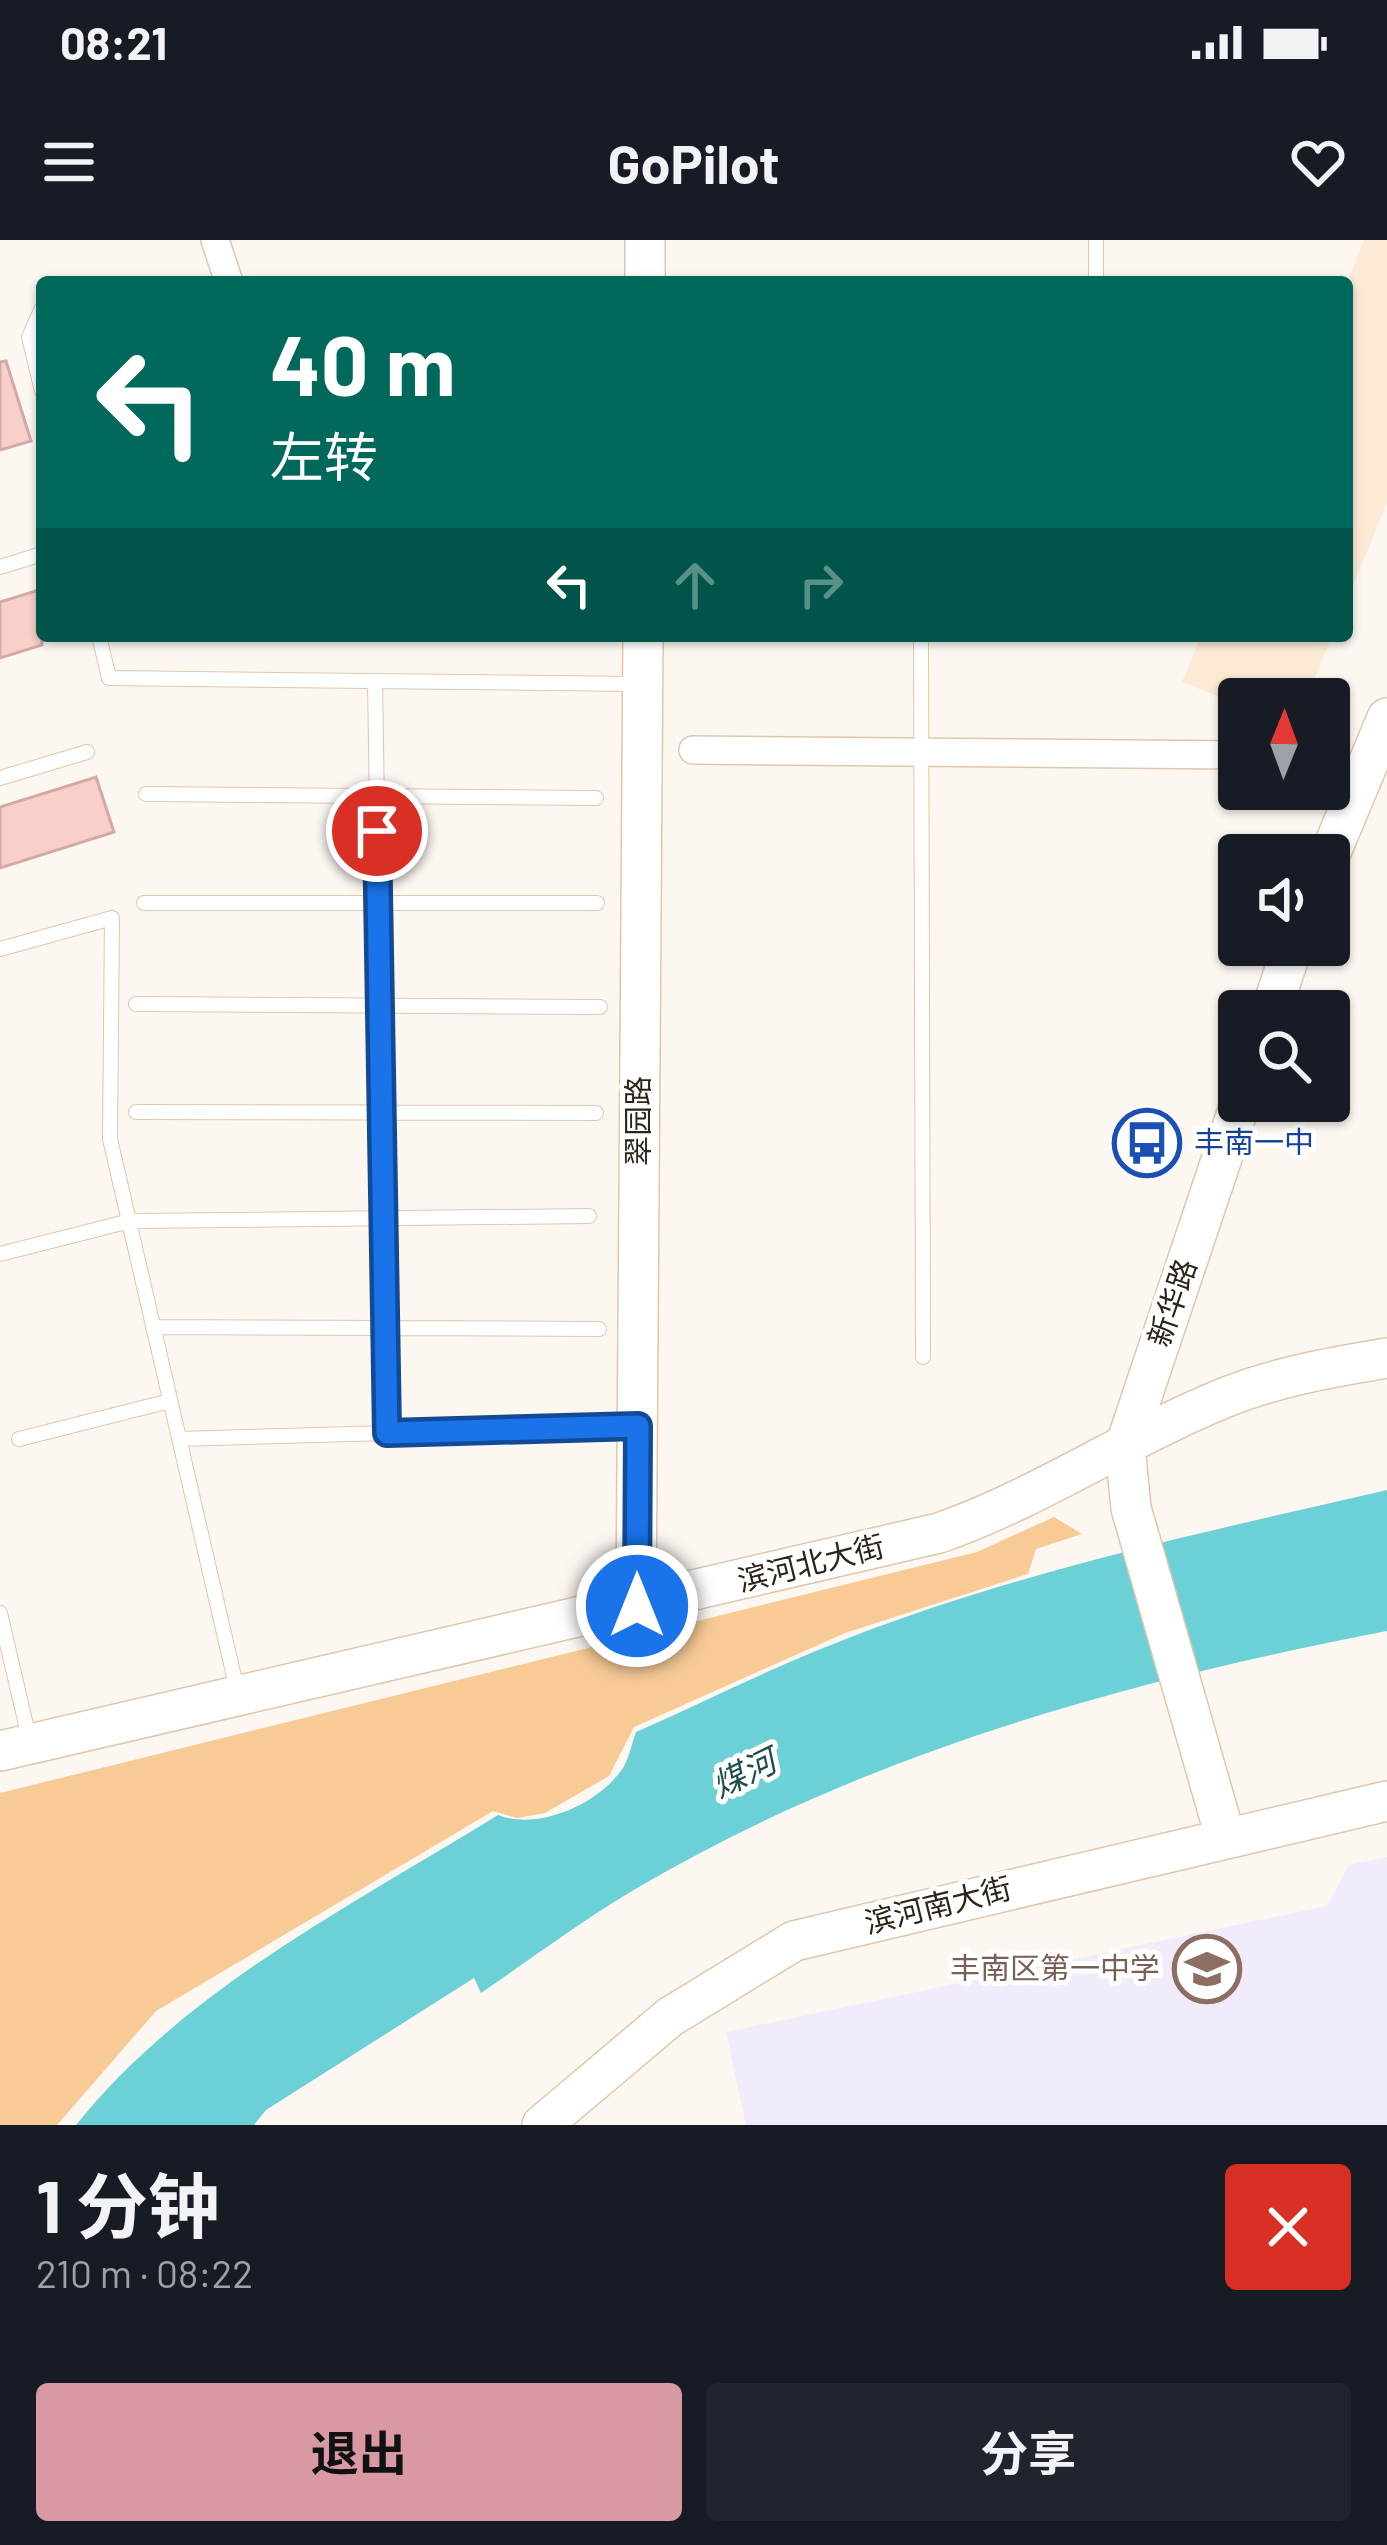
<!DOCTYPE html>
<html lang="zh">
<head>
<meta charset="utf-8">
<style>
	:root { --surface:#171b24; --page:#20242c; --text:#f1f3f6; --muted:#9ea1a6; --accent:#d999a2 }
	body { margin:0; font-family:Barlow,"Noto Sans SC",sans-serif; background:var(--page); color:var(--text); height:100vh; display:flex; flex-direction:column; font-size:45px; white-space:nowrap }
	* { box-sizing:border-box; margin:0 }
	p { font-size:39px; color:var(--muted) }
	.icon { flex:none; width:66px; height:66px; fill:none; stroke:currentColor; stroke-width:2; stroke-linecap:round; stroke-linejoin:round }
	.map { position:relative; height:1885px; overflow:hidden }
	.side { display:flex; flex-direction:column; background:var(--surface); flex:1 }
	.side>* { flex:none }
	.guide { position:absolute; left:36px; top:36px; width:1317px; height:366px; border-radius:12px; box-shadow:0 3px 9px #0004; background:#00695c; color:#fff; overflow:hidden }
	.needle { width:78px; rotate:1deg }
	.tools { position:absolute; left:1218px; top:438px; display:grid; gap:24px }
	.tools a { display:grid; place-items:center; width:132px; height:132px; border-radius:12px; background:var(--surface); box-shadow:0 3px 9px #0004; font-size:60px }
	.pin { position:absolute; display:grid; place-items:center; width:102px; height:102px; color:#fff; margin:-51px; border:6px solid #fff; border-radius:50%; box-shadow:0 3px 12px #0007 }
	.me { position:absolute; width:132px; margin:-66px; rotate:0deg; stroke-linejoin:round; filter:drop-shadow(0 0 9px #0008) }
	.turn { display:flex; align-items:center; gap:42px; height:252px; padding:0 36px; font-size:54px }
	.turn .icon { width:156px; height:156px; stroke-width:2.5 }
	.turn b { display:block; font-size:84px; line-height:102px }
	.lanes { display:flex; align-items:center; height:114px; padding:0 36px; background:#0003; justify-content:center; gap:60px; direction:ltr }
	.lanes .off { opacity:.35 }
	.round { display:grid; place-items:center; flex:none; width:126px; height:126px; border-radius:12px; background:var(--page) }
	.summary { display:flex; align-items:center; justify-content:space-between; height:204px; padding:0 36px }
	h1 { font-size:72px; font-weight:700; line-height:90px }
	.button { display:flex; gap:24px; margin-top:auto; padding:24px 36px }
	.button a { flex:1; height:138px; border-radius:12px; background:var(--accent); color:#111; font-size:48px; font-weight:700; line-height:138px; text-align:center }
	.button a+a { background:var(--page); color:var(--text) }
	.status { display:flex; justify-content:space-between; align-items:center; height:84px; padding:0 60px; background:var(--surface); direction:ltr }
	.status svg { height:33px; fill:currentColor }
	header { display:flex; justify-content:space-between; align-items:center; height:156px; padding:0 36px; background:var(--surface); font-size:54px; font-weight:700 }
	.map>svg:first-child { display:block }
	.built { fill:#fdead5 }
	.education { fill:#f1ebfc }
	.green { fill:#f8ca96 }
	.water { fill:#6bd1d7 }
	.building { fill:#f8cfc9; stroke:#d1aaa4; stroke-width:3 }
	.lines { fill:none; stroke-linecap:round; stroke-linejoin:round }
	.lane-casing { stroke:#e0c7ab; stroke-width:16 }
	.street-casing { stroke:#e0c7ab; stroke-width:30 }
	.secondary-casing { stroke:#e0c7ab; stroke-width:42 }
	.lane { stroke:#fff; stroke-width:14 }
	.street { stroke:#fff; stroke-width:27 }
	.secondary { stroke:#fff; stroke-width:39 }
	.route-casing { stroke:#114b97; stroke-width:30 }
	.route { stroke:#1a73e8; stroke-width:21 }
	.labels { text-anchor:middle; stroke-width:10; stroke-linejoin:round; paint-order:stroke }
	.street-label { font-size:30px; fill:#2d2419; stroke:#fff }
	.transit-label { font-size:30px; fill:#164399; stroke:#fff; text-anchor:start }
	.education-label { font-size:30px; fill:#785e54; stroke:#fff; text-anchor:end }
	.water-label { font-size:33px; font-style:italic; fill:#1e4d4f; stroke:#fff }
</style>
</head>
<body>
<div class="status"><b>08:21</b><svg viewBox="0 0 49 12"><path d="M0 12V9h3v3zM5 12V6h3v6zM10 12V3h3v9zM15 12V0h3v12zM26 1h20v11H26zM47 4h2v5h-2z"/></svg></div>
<header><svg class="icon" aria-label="menu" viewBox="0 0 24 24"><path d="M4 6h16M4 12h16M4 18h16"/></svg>GoPilot<svg class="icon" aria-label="heart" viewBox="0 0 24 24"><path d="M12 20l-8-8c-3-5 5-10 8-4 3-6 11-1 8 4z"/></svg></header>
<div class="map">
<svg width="1387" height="1885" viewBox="0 0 1387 1885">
	<rect width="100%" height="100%" fill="#fdf7f2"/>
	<path class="built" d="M1364,0H1387V263L1347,360V42Z
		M1201,396H1332L1306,459H1239V465L1182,442Z"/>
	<path class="education" d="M1387,1617V1885H746L726,1792L1327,1666L1349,1625Z"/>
	<path class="green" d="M1054,1277L1082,1294L1036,1309L1028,1334L845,1393L634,1487L609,1536L545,1573L517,1578L493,1571L156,1771L57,1885H0V1553L977,1312Z"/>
	<path class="water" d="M1387,1250V1391C1123,1442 865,1513 632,1651C580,1682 531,1719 481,1753L474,1738L266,1870L254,1885H76C186,1748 351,1666 498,1575C538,1591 599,1564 623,1528C629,1518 632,1503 636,1492C706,1461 775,1426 846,1399C1021,1331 1205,1292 1387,1250Z"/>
	<path class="building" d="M6,121L31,201L0,210V122Z
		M42,349V405L0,418V362Z
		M96,537L114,592L0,628V567Z"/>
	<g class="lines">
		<g class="lane-casing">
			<path id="lane" d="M1096,42V0
				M42,68L29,97L42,151
				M0,327L42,314
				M99,396L109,438L636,444
				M921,396L923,1117
				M375,441L387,1193
				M0,538L87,512
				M146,554L596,558
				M144,663H597
				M0,709L112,678L110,899L238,1454
				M136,764L600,767
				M136,872L596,873
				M0,1014L130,981L589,976
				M153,1087L599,1089
				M19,1199L170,1161
				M179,1199L632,1186
				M0,1373L30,1502"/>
		</g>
		<g class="street-casing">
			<path id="street" d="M215,0L229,42
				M693,510L1239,515
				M1329,528L1363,539"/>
		</g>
		<g class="secondary-casing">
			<path id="secondary" d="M645,42V0
				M1329,617L1387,478
				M1271,771L1293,705
				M636,1366L643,396
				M0,1511L939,1293C1039,1258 1126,1198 1224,1158C1275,1137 1333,1127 1387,1118
				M1225,1596L1131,1268L1125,1207L1241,861
				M542,1885L670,1777L794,1701L1387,1561"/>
		</g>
		<use href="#lane" class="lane"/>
		<use href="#street" class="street"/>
		<use href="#secondary" class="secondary"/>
	</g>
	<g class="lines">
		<g class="route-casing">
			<path id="route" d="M377,591L387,1193L638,1186L637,1366"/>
		</g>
		<use href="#route" class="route"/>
	</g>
	<defs>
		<g id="bus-ring" transform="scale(3.45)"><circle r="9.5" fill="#fff" stroke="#1a4fb4" stroke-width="1.5"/><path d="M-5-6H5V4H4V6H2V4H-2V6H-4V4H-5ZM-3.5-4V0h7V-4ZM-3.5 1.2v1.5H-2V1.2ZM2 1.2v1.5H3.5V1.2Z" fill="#1a4fb4"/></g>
		<g id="school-ring" transform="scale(3.45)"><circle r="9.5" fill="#fff" stroke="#8d6e63" stroke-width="1.5"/><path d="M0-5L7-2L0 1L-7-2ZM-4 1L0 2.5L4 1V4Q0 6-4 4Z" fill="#8d6e63"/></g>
	</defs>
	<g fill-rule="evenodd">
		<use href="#bus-ring" x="1147" y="903"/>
		<use href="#school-ring" x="1207" y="1729"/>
	</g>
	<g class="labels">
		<g class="street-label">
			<text transform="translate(639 881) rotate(-90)" y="10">翠园路</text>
			<text transform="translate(1173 1063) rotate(-71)" y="10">新华路</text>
			<text transform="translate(811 1324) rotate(-14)" y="10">滨河北大街</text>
			<text transform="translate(938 1666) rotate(-14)" y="10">滨河南大街</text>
		</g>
		<g class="transit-label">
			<text x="1194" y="913">丰南一中</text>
		</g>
		<g class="education-label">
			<text x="1160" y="1739">丰南区第一中学</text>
		</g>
		<g class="water-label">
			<text transform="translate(744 1533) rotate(-26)" y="12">煤河</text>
		</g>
	</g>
</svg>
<div class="tools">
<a><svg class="needle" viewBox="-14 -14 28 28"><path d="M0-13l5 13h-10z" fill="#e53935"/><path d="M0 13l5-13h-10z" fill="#9ea1a6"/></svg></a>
<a><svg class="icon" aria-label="sound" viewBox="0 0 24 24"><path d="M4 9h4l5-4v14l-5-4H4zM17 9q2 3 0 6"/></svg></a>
<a><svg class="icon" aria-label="search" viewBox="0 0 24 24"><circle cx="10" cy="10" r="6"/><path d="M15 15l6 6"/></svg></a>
</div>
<div class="pin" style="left:377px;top:591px;background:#d93025"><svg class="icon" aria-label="arrive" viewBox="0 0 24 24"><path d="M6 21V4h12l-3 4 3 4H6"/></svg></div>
<svg class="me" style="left:637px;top:1366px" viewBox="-20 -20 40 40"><circle r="17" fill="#1a73e8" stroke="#fff" stroke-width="3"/><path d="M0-11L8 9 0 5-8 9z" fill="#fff"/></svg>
<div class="guide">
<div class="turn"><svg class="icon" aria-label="left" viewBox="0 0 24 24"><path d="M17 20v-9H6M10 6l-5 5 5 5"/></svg><div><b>40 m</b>左转</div></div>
<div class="lanes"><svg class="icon" aria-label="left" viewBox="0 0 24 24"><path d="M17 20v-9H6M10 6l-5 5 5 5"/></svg><svg class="icon off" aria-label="ahead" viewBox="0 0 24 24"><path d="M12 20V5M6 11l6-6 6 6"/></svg><svg class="icon off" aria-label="right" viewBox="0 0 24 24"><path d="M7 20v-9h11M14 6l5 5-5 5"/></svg></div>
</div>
</div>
<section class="side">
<div class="summary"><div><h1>1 分钟</h1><p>210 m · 08:22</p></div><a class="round" style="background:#d93025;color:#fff"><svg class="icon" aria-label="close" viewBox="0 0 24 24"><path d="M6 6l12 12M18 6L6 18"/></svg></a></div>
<div class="button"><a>退出</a><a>分享</a></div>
</section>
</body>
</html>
